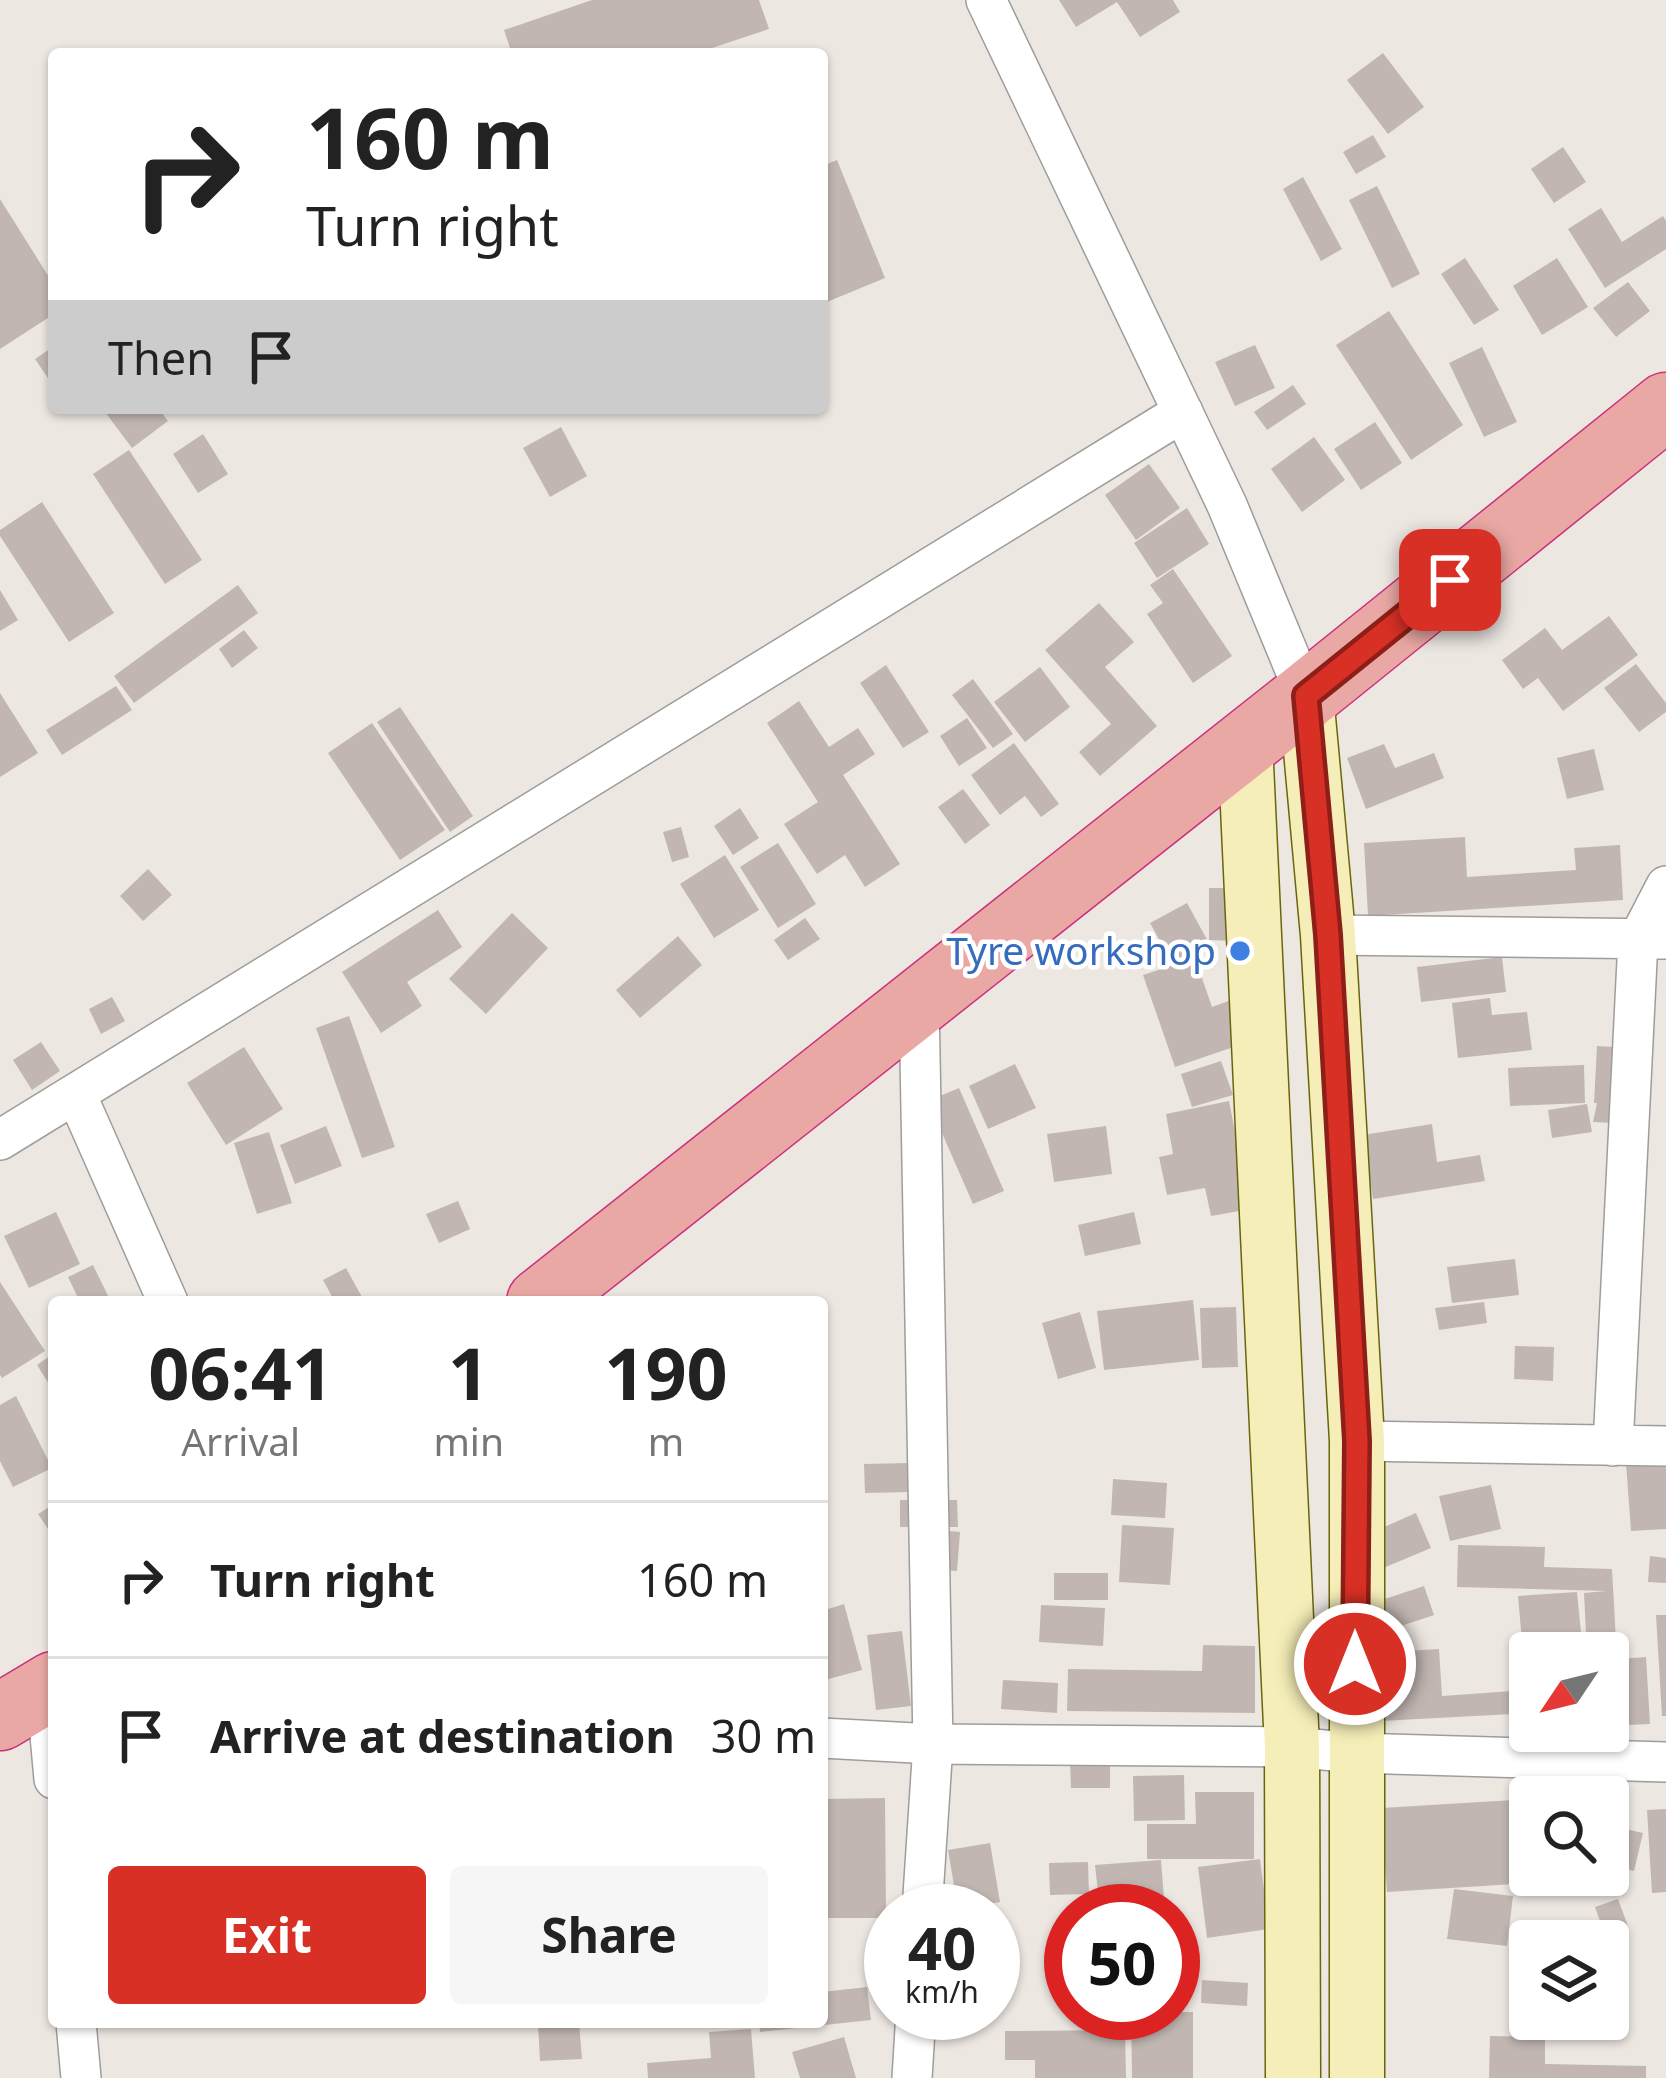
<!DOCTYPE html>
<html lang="en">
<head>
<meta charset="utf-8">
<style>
	:root { --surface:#fff; --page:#f6f6f6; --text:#222; --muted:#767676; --line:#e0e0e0; --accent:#d93025 }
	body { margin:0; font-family:"Noto Sans",sans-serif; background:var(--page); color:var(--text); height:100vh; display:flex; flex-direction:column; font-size:45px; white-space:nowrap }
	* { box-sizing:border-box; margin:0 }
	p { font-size:39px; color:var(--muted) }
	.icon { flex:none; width:66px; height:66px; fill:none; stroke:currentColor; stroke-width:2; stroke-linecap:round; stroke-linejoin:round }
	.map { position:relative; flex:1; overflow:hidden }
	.drawer { position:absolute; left:48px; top:1296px; width:780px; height:732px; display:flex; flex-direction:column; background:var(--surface); border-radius:12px; box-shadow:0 3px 9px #0004 }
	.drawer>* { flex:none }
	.banner { position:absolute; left:48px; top:48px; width:780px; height:366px; border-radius:12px; box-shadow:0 3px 9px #0004; background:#fff; color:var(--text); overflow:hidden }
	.needle { width:78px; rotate:235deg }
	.controls { position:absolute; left:1509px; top:1632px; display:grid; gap:24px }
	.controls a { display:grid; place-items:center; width:120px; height:120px; border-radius:12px; background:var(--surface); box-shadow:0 3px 9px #0004; font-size:60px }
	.speed { position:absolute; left:864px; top:1884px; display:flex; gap:24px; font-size:60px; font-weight:700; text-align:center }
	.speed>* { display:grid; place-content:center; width:156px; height:156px; border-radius:50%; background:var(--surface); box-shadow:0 3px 9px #0004; line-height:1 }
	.speed small { font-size:30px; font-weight:400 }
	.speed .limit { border:18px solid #d22; background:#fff; color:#111 }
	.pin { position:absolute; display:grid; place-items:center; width:102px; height:102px; color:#fff; margin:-51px; border-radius:24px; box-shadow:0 6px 18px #0006 }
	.me { position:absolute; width:132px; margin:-66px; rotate:0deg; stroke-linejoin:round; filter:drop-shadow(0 0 9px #0008) }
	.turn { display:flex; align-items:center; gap:42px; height:252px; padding:0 60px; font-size:54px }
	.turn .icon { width:156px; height:156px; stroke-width:2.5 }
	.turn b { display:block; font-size:84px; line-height:102px }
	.then { display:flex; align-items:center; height:114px; padding:0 60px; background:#0003; gap:24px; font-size:45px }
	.eta { display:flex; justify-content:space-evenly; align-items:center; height:204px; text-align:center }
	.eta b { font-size:72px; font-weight:700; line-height:84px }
	.action { display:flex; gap:24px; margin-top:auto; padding:24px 60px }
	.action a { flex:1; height:138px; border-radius:12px; background:var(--accent); color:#fff; font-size:48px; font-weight:700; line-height:138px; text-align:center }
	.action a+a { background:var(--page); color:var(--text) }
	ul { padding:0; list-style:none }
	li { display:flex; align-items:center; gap:36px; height:156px; padding:0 60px; border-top:3px solid var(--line) }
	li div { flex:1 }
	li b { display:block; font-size:45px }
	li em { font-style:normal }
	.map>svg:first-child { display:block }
	.building { fill:#c1b6b2 }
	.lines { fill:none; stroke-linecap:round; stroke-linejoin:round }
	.minor-casing { stroke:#9d9d9d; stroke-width:42 }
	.secondary-casing { stroke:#6a650b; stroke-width:57 }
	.trunk-casing { stroke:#cb2f7e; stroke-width:69 }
	.minor { stroke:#fff; stroke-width:39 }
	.secondary { stroke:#f5eeb8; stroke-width:54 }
	.trunk { stroke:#eaa8a4; stroke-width:66 }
	.route-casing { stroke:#8d1f18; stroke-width:30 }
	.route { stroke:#d93025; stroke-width:21 }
	.shop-dot { fill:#3f7fe0; stroke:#fff; stroke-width:4.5 }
	.labels { text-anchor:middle; stroke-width:9; stroke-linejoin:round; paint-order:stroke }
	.shop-label { font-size:39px; fill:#366cbe; stroke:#fff; text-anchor:end }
</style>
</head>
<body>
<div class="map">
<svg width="1666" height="2078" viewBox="0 0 1666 2078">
	<rect width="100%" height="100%" fill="#ede7e2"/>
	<path class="building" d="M592,0H759L769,29L694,54H512L504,30Z
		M1059,0H1173L1180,12L1140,37L1117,2L1076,27Z
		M1383,53L1424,107L1388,134L1347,80Z
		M1373,135L1386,157L1356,174L1343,152Z
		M1563,147L1586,182L1554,203L1531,169Z
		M837,160L885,278L822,304V166Z
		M1303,177L1342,249L1321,261L1283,189Z
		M1377,186L1420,274L1392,288L1349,200Z
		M0,199L54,285V314L0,349Z
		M1601,208L1622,242L1663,216L1666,221V249L1605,288L1568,229Z
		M1465,258L1499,310L1474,325L1441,274Z
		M1557,258L1588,307L1542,335L1513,286Z
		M1628,282L1650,311L1616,337L1593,308Z
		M1389,311L1463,425L1411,460L1336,345Z
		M1255,345L1275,388L1235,406L1215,362Z
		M54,346V387L35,359Z
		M1482,347L1517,422L1484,437L1449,363Z
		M1293,385L1306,404L1267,430L1254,412Z
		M102,408H158L168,421L132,448Z
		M1375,422L1402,463L1361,490L1334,449Z
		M561,427L587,476L550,497L523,448Z
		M203,434L228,474L198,493L173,454Z
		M1314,437L1345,480L1302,512L1271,469Z
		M129,450L202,560L165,584L93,474Z
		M1149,464L1180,508L1136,540L1105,495Z
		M42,502L114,613L69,642L0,536V530Z
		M1187,508L1209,544L1157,578L1134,543Z
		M1173,569L1232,656L1193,683L1147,614L1163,603L1150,585Z
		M238,585L258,613L134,703L114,676Z
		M0,590L18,620L0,631Z
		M1099,603L1134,642L1105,667L1157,726L1100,776L1079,752L1111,724L1045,650Z
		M1609,616L1638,655L1563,711L1538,678L1523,689L1502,660L1545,628L1562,650Z
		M244,630L258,648L232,668L219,649Z
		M1636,664L1666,703V712L1639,732L1604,688Z
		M886,665L929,732L903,748L860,683Z
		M1040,667L1070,707L1025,742L994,702Z
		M973,679L1013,734L993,748L952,695Z
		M116,686L132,710L62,755L46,730Z
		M0,693L38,753L0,777Z
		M799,701L829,747L858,728L875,754L843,775L900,864L865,887L845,855L817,874L784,824L818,802L767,723Z
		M400,707L473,816L450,832L377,722Z
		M967,718L987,748L959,766L940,736Z
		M372,723L445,830L400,860L328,753Z
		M1014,743L1059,804L1041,817L1025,796L1000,815L971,775Z
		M1384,744L1395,768L1434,753L1444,778L1366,809L1347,758Z
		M1594,749L1604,790L1567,799L1557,758Z
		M963,789L990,825L965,844L938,807Z
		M740,808L759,838L733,855L714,826Z
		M681,827L689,857L672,862L663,832Z
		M1465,837L1467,877L1576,870L1574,848L1620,845L1623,900L1368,916L1364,843Z
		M778,843L816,904L778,928L740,867Z
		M725,855L759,910L714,938L680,884Z
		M148,869L172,895L143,921L120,896Z
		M1209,888H1236V941L1209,940Z
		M1187,903L1210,945L1173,965L1150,923Z
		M438,910L462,947L407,982L422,1006L381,1033L342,972Z
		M512,913L548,948L486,1014L449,979Z
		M805,918L820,939L788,960L774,940Z
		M678,936L702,965L640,1018L616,990Z
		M1502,957L1506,992L1421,1002L1417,967Z
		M1195,958L1212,1007L1234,999L1248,1042L1175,1067L1143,975Z
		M112,997L125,1021L101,1034L89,1009Z
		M1490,998L1492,1015L1527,1012L1532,1050L1458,1058L1452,1003Z
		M349,1016L395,1147L362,1158L316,1028Z
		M41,1042L60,1071L32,1090L13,1060Z
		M1597,1046L1615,1047L1612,1123L1593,1122L1597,1103H1594Z
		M244,1047L283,1109L226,1145L187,1083Z
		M1221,1061L1233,1095L1192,1107L1181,1074Z
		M1015,1064L1036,1108L988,1129L969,1086Z
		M1584,1065L1585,1103L1510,1106L1508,1068Z
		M959,1088L1004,1191L973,1204L928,1101Z
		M1229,1101L1250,1209L1211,1216L1205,1188L1167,1195L1159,1157L1173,1154L1166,1114Z
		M1587,1104L1592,1132L1552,1138L1548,1110Z
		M1432,1124L1437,1162L1480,1155L1485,1181L1373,1199L1363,1135Z
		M326,1126L342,1166L295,1184L280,1145Z
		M1106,1126L1112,1174L1054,1182L1047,1134Z
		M269,1132L292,1203L257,1214L234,1143Z
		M458,1201L470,1229L439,1243L426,1214Z
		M56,1212L80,1264L29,1288L4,1236Z
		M1134,1212L1141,1244L1085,1256L1078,1225Z
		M1515,1259L1519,1295L1452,1303L1447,1267Z
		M93,1265L111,1302H80L68,1277Z
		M346,1268L363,1299L357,1302H335L323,1280Z
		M0,1282L45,1351L2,1378L0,1375Z
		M1193,1300L1199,1360L1104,1370L1097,1311Z
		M1484,1302L1487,1323L1439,1330L1435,1308Z
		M1236,1307L1238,1367L1202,1368L1200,1308Z
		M1080,1312L1096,1368L1058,1379L1042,1323Z
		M1515,1346L1554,1347L1553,1381L1514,1379Z
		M54,1353V1392L37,1365Z
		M16,1396L52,1468L13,1487L0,1461V1405Z
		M1666,1460V1529L1631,1531L1626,1463Z
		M909,1463L910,1492L865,1493L864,1464Z
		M1113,1479L1167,1483L1165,1518L1111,1515Z
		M1491,1485L1501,1529L1450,1541L1439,1496Z
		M900,1500H957L958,1527H900Z
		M54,1504V1538L38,1514Z
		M1416,1513L1431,1548L1381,1569L1366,1535Z
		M1122,1525L1174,1528L1170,1585L1119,1582Z
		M914,1528L960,1532L957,1571L911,1568Z
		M1458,1545L1545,1547L1544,1567L1612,1569L1617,1659L1646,1657L1650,1724L1608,1726V1653H1587L1584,1593L1606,1591L1457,1587Z
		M1650,1556L1666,1558V1583L1648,1582Z
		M1054,1573H1108V1600H1054Z
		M1424,1586L1434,1615L1386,1631L1376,1602Z
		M1577,1592L1583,1653H1530V1663L1524,1664L1518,1596Z
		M844,1604L862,1670L825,1680L822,1611Z
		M1041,1605L1105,1608L1103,1646L1039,1642Z
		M1656,1615H1666V1716H1662Z
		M902,1631L911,1706L876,1710L867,1635Z
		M1203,1645L1255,1646V1713L1067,1711L1068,1669L1202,1671Z
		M1439,1649L1442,1696L1527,1690L1529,1713L1381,1721L1379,1682L1409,1681L1406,1651Z
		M1003,1680L1058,1683L1057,1713L1001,1709Z
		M1070,1761H1110V1788H1071Z
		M1184,1775L1185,1820L1134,1821L1133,1776Z
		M1195,1792H1254V1859H1147V1824H1196Z
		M885,1798L886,1918H822V1799Z
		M1530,1799V1875H1562L1563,1881L1387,1892L1381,1808Z
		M1666,1809V1892L1652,1893L1647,1810Z
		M1608,1825L1643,1833L1634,1871L1608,1864Z
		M990,1843L1000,1902L958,1909L948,1850Z
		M1260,1859L1269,1929L1207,1938L1198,1867Z
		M1161,1860L1165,1911H1100L1095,1865Z
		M1088,1862L1089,1894L1050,1895L1049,1863Z
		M1454,1889L1513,1896L1507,1946L1447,1939Z
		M1618,1899L1628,1926L1605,1935L1595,1907Z
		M1202,1980L1248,1983L1247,2006L1201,2003Z
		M867,1987L871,2020L760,2032L759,2022H822V1992Z
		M1193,2012V2078H1132L1131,2013Z
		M579,2022L582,2059L540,2061L538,2024Z
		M751,2029L755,2078H648L647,2063L711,2058L709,2032Z
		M1125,2030L1126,2078H1035V2060H1005V2031Z
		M1490,2036L1545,2037V2064L1646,2066V2078H1489Z
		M844,2037L856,2078H800L792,2052Z"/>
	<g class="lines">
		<g class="minor-casing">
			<path id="minor" d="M986,0L1227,505L1306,696
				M1328,935L1665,939
				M919,1003L933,1744L922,1911
				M76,1094L168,1302
				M0,1140L1183,412
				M1357,1441L1666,1446
				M1613,1446L1638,940L1666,886
				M54,1691H46L54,1779
				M822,1738L933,1744L1292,1747L1355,1753L1666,1762
				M76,2022L81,2078
				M912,2078L916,2013"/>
		</g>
		<g class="secondary-casing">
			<path id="secondary" d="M1306,696L1328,935L1357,1441V2078
				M1245,743L1292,1747L1293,2078"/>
		</g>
		<g class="trunk-casing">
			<path id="trunk" d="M540,1302L1306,696L1666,406
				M0,1717L54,1685"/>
		</g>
		<use href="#minor" class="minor"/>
		<use href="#secondary" class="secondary"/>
		<use href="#trunk" class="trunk"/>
	</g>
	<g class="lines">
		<g class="route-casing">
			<path id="route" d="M1355,1664L1357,1441L1328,935L1306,696L1450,580"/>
		</g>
		<use href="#route" class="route"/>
	</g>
	<circle class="shop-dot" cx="1240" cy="951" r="12"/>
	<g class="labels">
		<g class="shop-label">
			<text x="1216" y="965">Tyre workshop</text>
		</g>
	</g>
</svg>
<div class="controls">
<a><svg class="needle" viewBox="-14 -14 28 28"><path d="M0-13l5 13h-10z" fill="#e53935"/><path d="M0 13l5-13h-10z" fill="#767676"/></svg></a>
<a><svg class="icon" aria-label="search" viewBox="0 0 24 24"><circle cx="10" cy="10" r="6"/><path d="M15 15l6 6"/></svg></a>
<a><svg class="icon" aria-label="layers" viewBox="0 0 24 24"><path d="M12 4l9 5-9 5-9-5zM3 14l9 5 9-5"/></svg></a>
</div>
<div class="speed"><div>40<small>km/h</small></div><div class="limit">50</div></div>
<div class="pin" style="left:1450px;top:580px;background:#d93025"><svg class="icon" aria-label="arrive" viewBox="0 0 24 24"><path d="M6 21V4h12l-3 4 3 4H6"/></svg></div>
<svg class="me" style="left:1355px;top:1664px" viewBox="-20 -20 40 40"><circle r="17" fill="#d93025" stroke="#fff" stroke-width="3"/><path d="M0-11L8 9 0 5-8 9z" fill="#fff"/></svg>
<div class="banner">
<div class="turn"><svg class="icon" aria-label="right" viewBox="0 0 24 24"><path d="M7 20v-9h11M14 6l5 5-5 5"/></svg><div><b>160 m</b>Turn right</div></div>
<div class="then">Then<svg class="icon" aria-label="arrive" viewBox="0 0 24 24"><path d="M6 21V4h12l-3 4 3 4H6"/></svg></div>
</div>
<section class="drawer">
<div class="eta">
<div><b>06:41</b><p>Arrival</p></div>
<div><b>1</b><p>min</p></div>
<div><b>190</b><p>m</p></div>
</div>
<ul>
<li><svg class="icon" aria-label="right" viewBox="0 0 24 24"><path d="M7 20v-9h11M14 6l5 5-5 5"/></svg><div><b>Turn right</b></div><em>160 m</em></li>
<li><svg class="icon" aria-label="arrive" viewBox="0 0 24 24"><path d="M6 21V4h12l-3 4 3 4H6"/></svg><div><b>Arrive at destination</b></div><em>30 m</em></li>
</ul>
<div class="action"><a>Exit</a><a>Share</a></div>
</section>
</div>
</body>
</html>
